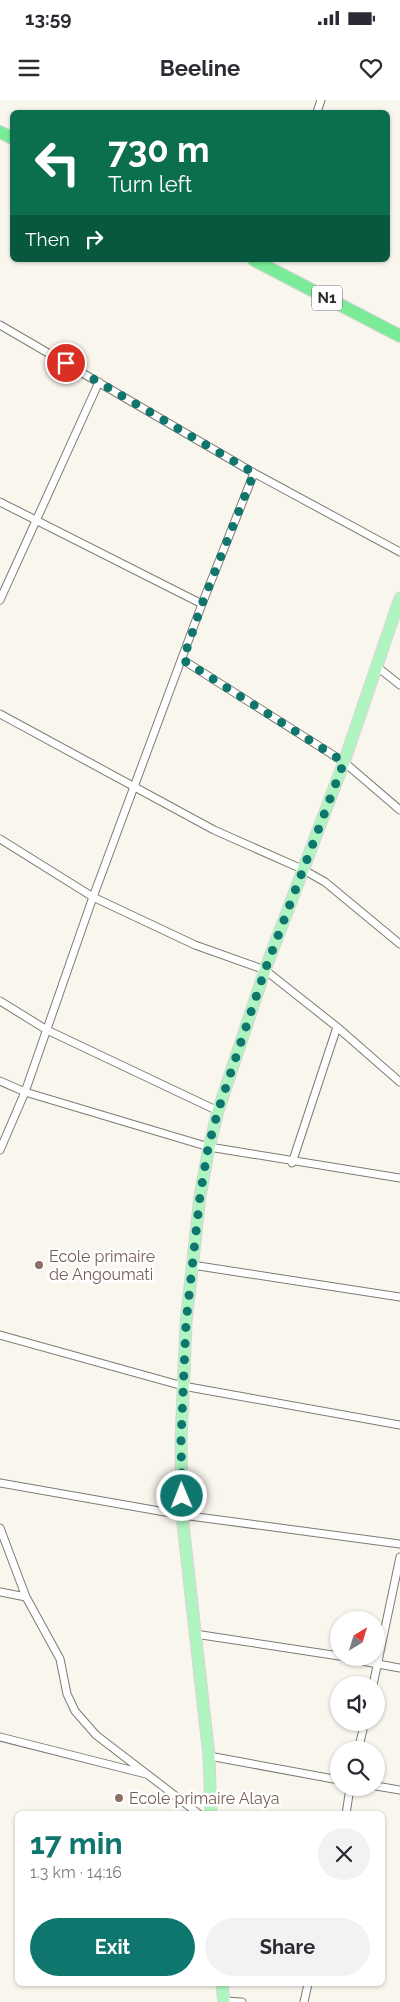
<!DOCTYPE html>
<html lang="en">
<head>
<meta charset="utf-8">
<style>
	:root { --surface:#fff; --page:#f2f2f3; --text:#2b2b33; --muted:#7c7c81; --accent:#0f766e }
	body { margin:0; font-family:Raleway,sans-serif; background:var(--page); color:var(--text); height:100vh; display:flex; flex-direction:column; font-size:19px; white-space:nowrap }
	* { box-sizing:border-box; margin:0 }
	p { font-size:16px; color:var(--muted) }
	.icon { flex:none; width:28px; height:28px; fill:none; stroke:currentColor; stroke-width:2; stroke-linecap:round; stroke-linejoin:round }
	.map { position:relative; flex:1; overflow:hidden }
	.drawer { position:absolute; left:15px; top:1711px; width:370px; height:175px; display:flex; flex-direction:column; background:var(--surface); border-radius:8px; box-shadow:0 1px 4px #0004 }
	.drawer>* { flex:none }
	.top-card { position:absolute; left:10px; top:10px; width:380px; height:152px; border-radius:8px; box-shadow:0 1px 4px #0004; background:#0b6e4f; color:#fff; overflow:hidden }
	.needle { width:32px; rotate:38deg }
	.controls { position:absolute; left:330px; top:1511px; display:grid; gap:10px }
	.controls a { display:grid; place-items:center; width:55px; height:55px; border-radius:50%; background:var(--surface); box-shadow:0 1px 4px #0004; font-size:25px }
	.pin { position:absolute; display:grid; place-items:center; width:42px; height:42px; color:#fff; margin:-21px; border:2px solid #fff; border-radius:50%; box-shadow:0 1px 5px #0007 }
	.me { position:absolute; width:55px; margin:-28px; rotate:359deg; stroke-linejoin:round; filter:drop-shadow(0 0 4px #0008) }
	.turn { display:flex; align-items:center; gap:18px; height:105px; padding:0 15px; font-size:22px }
	.turn .icon { width:65px; height:65px; stroke-width:2.5 }
	.turn b { display:block; font-size:35px; line-height:42px }
	.then { display:flex; align-items:center; height:48px; padding:0 15px; background:#0003; gap:10px; font-size:19px }
	.round { display:grid; place-items:center; flex:none; width:52px; height:52px; border-radius:26px; background:var(--page) }
	.overview { display:flex; align-items:center; justify-content:space-between; height:85px; padding:0 15px }
	h1 { font-size:30px; font-weight:700; line-height:38px; color:var(--accent) }
	.action { display:flex; gap:10px; margin-top:auto; padding:10px 15px }
	.action a { flex:1; height:58px; border-radius:30px; background:var(--accent); color:#fff; font-size:20px; font-weight:700; line-height:58px; text-align:center }
	.action a+a { background:var(--page); color:var(--text) }
	.status { display:flex; justify-content:space-between; align-items:center; height:35px; padding:0 25px; background:var(--surface); direction:ltr }
	.status svg { height:14px; fill:currentColor }
	header { display:flex; justify-content:space-between; align-items:center; height:65px; padding:0 15px; background:var(--surface); font-size:22px; font-weight:700 }
	.map>svg:first-child { display:block }
	.lines { fill:none; stroke-linecap:round; stroke-linejoin:round }
	.street-casing { stroke:#7e7b74; stroke-width:9 }
	.primary-casing { stroke:#d5d5d4; stroke-width:13 }
	.highway-casing { stroke:#d5d5d4; stroke-width:14 }
	.street { stroke:#fff; stroke-width:7 }
	.primary { stroke:#aff4c1; stroke-width:11 }
	.highway { stroke:#7aec97; stroke-width:12 }
	.route { stroke:#0f766e; stroke-width:9; stroke-dasharray:0 16.2 }
	.education-dot { fill:#8d6e63; stroke:#fff; stroke-width:2 }
	.labels { text-anchor:middle; stroke-width:5; stroke-linejoin:round; paint-order:stroke }
	.shield { fill:#fff; stroke:#6c6b69; stroke-width:1 }
	.shield-label { font-size:15px; font-weight:bold; fill:#2d2b29 }
	.education-label { font-size:16px; fill:#785e54; stroke:#fff; text-anchor:start }
</style>
</head>
<body>
<div class="status"><b>13:59</b><svg viewBox="0 0 49 12"><path d="M0 12V9h3v3zM5 12V6h3v6zM10 12V3h3v9zM15 12V0h3v12zM26 1h20v11H26zM47 4h2v5h-2z"/></svg></div>
<header><svg class="icon" aria-label="menu" viewBox="0 0 24 24"><path d="M4 6h16M4 12h16M4 18h16"/></svg>Beeline<svg class="icon" aria-label="heart" viewBox="0 0 24 24"><path d="M12 20l-8-8c-3-5 5-10 8-4 3-6 11-1 8 4z"/></svg></header>
<div class="map">
<svg width="400" height="1902" viewBox="0 0 400 1902">
	<rect width="100%" height="100%" fill="#f9f6ee"/>
	<g class="lines">
		<g class="street-casing">
			<path id="street" d="M317,12L321,0
				M0,225L254,373L400,452
				M0,402L202,504
				M0,500L99,282
				M183,560L344,662L400,710
				M376,566L400,585
				M0,614L214,730L302,769L325,782L400,844
				M0,739L93,797L195,845L265,870L337,927L400,982
				M0,901L47,930L218,1011
				M0,981L25,992L209,1047L400,1078
				M0,1050L25,992L93,797L202,504L254,373
				M292,1063L337,927
				M192,1165L400,1197
				M0,1235L183,1286L400,1325
				M0,1383L182,1415L400,1444
				M0,1428L26,1497L60,1559L67,1594L75,1611L96,1635L199,1714
				M0,1492L26,1497
				M195,1534L339,1556
				M345,1558L400,1568
				M373,1585L400,1457
				M0,1637L146,1674
				M358,1650L365,1622
				M209,1656L339,1680
				M376,1686L400,1690
				M346,1714L350,1688
				M224,1901L242,1902
				M304,1902L308,1884"/>
		</g>
		<g class="primary-casing">
			<path id="primary" d="M211,1714L209,1656L182,1415L181,1340L186,1223L200,1096L209,1047L218,1011L265,870L344,662L400,498
				M222,1884L224,1902"/>
		</g>
		<g class="highway-casing">
			<path id="highway" d="M0,32L12,38
				M254,160L400,236"/>
		</g>
		<use href="#street" class="street"/>
		<use href="#primary" class="primary"/>
		<use href="#highway" class="highway"/>
	</g>
	<g class="lines">
		<path class="route" d="M66,263L254,373L202,504L183,560L344,662L265,870L218,1011L208,1048L200,1096L186,1223L181,1340L182,1396"/>
	</g>
	<g class="education-dot">
		<circle cx="39" cy="1165" r="5"/>
		<circle cx="119" cy="1698" r="5"/>
	</g>
	<g class="labels">
		<rect class="shield" x="312" y="185.5" width="30" height="25" rx="4"/>
		<g class="shield-label">
			<text x="327" y="203">N1</text>
		</g>
		<g class="education-label">
			<text x="49" y="1162">Ecole primaire<tspan x="49" dy="18">de Angoumati</tspan></text>
			<text x="129" y="1704">Ecole primaire Alaya</text>
		</g>
	</g>
</svg>
<div class="controls">
<a><svg class="needle" viewBox="-14 -14 28 28"><path d="M0-13l5 13h-10z" fill="#e53935"/><path d="M0 13l5-13h-10z" fill="#7c7c81"/></svg></a>
<a><svg class="icon" aria-label="sound" viewBox="0 0 24 24"><path d="M4 9h4l5-4v14l-5-4H4zM17 9q2 3 0 6"/></svg></a>
<a><svg class="icon" aria-label="search" viewBox="0 0 24 24"><circle cx="10" cy="10" r="6"/><path d="M15 15l6 6"/></svg></a>
</div>
<div class="pin" style="left:66px;top:263px;background:#d93025"><svg class="icon" aria-label="arrive" viewBox="0 0 24 24"><path d="M6 21V4h12l-3 4 3 4H6"/></svg></div>
<svg class="me" style="left:182px;top:1396px" viewBox="-20 -20 40 40"><circle r="17" fill="#0f766e" stroke="#fff" stroke-width="3"/><path d="M0-11L8 9 0 5-8 9z" fill="#fff"/></svg>
<div class="top-card">
<div class="turn"><svg class="icon" aria-label="left" viewBox="0 0 24 24"><path d="M17 20v-9H6M10 6l-5 5 5 5"/></svg><div><b>730 m</b>Turn left</div></div>
<div class="then">Then<svg class="icon" aria-label="right" viewBox="0 0 24 24"><path d="M7 20v-9h11M14 6l5 5-5 5"/></svg></div>
</div>
<section class="drawer">
<div class="overview"><div><h1>17 min</h1><p>1.3 km · 14:16</p></div><a class="round"><svg class="icon" aria-label="close" viewBox="0 0 24 24"><path d="M6 6l12 12M18 6L6 18"/></svg></a></div>
<div class="action"><a>Exit</a><a>Share</a></div>
</section>
</div>
</body>
</html>
